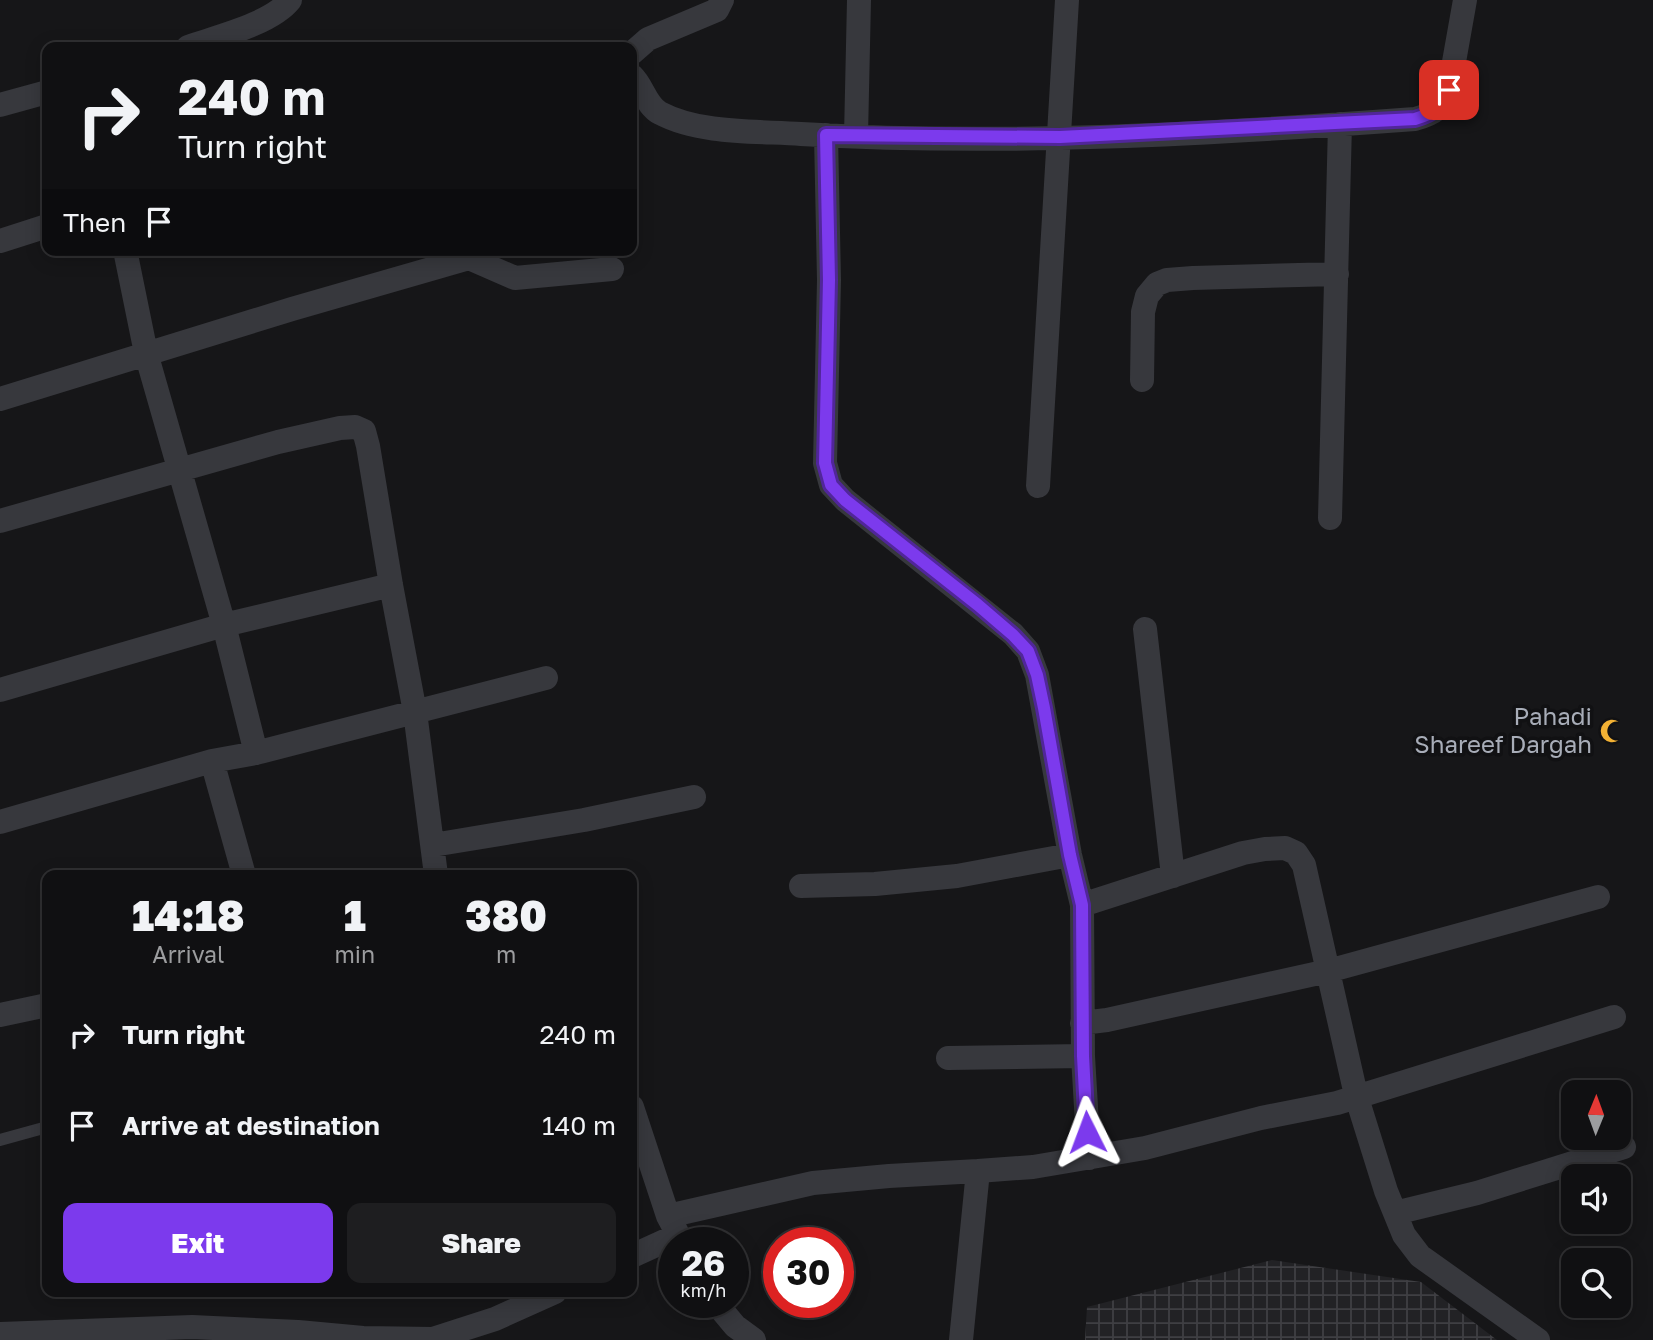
<!DOCTYPE html>
<html lang="en">
<head>
<meta charset="utf-8">
<style>
	:root { --surface:#101012; --page:#1e1e20; --text:#f1f3f6; --muted:#9c9d9f; --line:#303032; --accent:#7c3aed }
	body { margin:0; font-family:"Golos Text",sans-serif; background:var(--page); color:var(--text); height:100vh; display:flex; flex-direction:column; font-size:26px; white-space:nowrap }
	* { box-sizing:border-box; margin:0 }
	p { font-size:23px; color:var(--muted) }
	.icon { flex:none; width:38px; height:38px; fill:none; stroke:currentColor; stroke-width:2; stroke-linecap:round; stroke-linejoin:round }
	.map { position:relative; flex:1; overflow:hidden }
	.panel { position:absolute; left:42px; top:870px; width:595px; height:427px; display:flex; flex-direction:column; background:var(--surface); border-radius:14px; box-shadow:0 4px 18px #0003,0 0 0 2px var(--line) }
	.panel>* { flex:none }
	.banner { position:absolute; left:42px; top:42px; width:595px; height:214px; border-radius:14px; box-shadow:0 4px 18px #0003,0 0 0 2px var(--line); background:#101012; color:var(--text); overflow:hidden }
	.needle { width:46px; rotate:1deg }
	.fabs { position:absolute; left:1561px; top:1080px; display:grid; gap:14px }
	.fabs a { display:grid; place-items:center; width:70px; height:70px; border-radius:14px; background:var(--surface); box-shadow:0 4px 18px #0003,0 0 0 2px var(--line); font-size:35px }
	.speed { position:absolute; left:658px; top:1227px; display:flex; gap:14px; font-size:35px; font-weight:700; text-align:center }
	.speed>* { display:grid; place-content:center; width:91px; height:91px; border-radius:50%; background:var(--surface); box-shadow:0 4px 18px #0003,0 0 0 2px var(--line); line-height:1 }
	.speed small { font-size:18px; font-weight:400 }
	.speed .limit { border:10px solid #d22; background:#fff; color:#111 }
	.pin { position:absolute; display:grid; place-items:center; width:60px; height:60px; color:#fff; margin:-30px; border-radius:14px; box-shadow:0 4px 10px #0006 }
	.me { position:absolute; width:77px; margin:-38px; rotate:357deg; stroke-linejoin:round; filter:drop-shadow(0 0 5px #0008) }
	.turn { display:flex; align-items:center; gap:24px; height:147px; padding:0 21px; font-size:32px }
	.turn .icon { width:91px; height:91px; stroke-width:2.5 }
	.turn b { display:block; font-size:49px; line-height:60px }
	.then { display:flex; align-items:center; height:66px; padding:0 21px; background:#0003; gap:14px; font-size:26px }
	.eta { display:flex; justify-content:space-evenly; align-items:center; height:119px; text-align:center }
	.eta b { font-size:42px; font-weight:800; line-height:49px }
	.cta { display:flex; gap:14px; margin-top:auto; padding:14px 21px }
	.cta a { flex:1; height:80px; border-radius:14px; background:var(--accent); color:#fff; font-size:28px; font-weight:800; line-height:80px; text-align:center }
	.cta a+a { background:var(--page); color:var(--text) }
	ul { padding:0; list-style:none }
	li { display:flex; align-items:center; gap:21px; height:91px; padding:0 21px }
	li div { flex:1 }
	li b { display:block; font-size:26px }
	li em { font-style:normal }
	.map>svg:first-child { display:block }
	.industrial { fill:url(#industrial-grid) }
	.lines { fill:none; stroke-linecap:round; stroke-linejoin:round }
	.lane { stroke:#37383d; stroke-width:12 }
	.street { stroke:#37383d; stroke-width:24 }
	.route-casing { stroke:#51269a; stroke-width:18 }
	.route { stroke:#7c3aed; stroke-width:12 }
	.labels { text-anchor:middle; stroke-width:7; stroke-linejoin:round; paint-order:stroke }
	.poi-label { font-size:24px; fill:#a8adb8; stroke:#111113; text-anchor:end }
</style>
</head>
<body>
<div class="map">
<svg width="1653" height="1340" viewBox="0 0 1653 1340">
	<defs>
		<pattern id="industrial-grid" width="8" height="8" patternUnits="userSpaceOnUse" patternTransform="scale(1.75)"><rect width="8" height="8" fill="#222225"/><path d="M0 4h8M4 0v8" fill="none" stroke="#3f3f43"/></pattern>
	</defs>
	<rect width="100%" height="100%" fill="#161618"/>
	<path class="industrial" d="M1272,1260L1421,1282L1497,1340H1085L1087,1307Z"/>
	<g class="lines">
		<path class="lane" d="M0,1140L47,1127"/>
		<path class="street" d="M188,47C216,37 271,24 290,0
			M632,53L648,39L717,10L722,0
			M632,76C643,86 646,106 660,113C699,134 757,131 801,134C1005,146 1212,134 1415,119C1434,114 1442,108 1449,90L1465,0
			M0,105L47,92
			M826,135L829,280L825,463L831,485L845,500L1013,634L1028,651L1037,675L1070,855L1082,905L1083,1056L1089,1158
			M856,136L859,0
			M0,241L47,226
			M125,250L146,353L224,625L256,753
			M1142,380L1143,312L1147,296L1157,284L1167,280L1193,278L1337,274
			M0,399L292,309L469,258L515,278L612,269
			M1038,486L1067,0
			M1330,518L1340,124
			M0,521L278,442L340,428L355,427L364,431L368,446L391,585L415,712L436,875
			M1145,629L1173,876
			M0,690L224,625L391,585
			M212,761L244,875
			M0,822L212,761L256,753L546,678
			M433,845L584,820L694,797
			M801,886L875,884L957,876L1070,855
			M1082,905L1243,853L1265,849L1285,848L1296,853L1304,865L1356,1095L1386,1191L1404,1235L1420,1256L1538,1340
			M0,1015L47,1005
			M1082,1023L1107,1020L1328,971L1598,897
			M948,1058L1083,1056
			M632,1107L668,1216L682,1242
			M1395,1213L1477,1193L1624,1147
			M668,1216L813,1183L889,1176L978,1171
			M632,1256L678,1235
			M715,1302L735,1326L754,1340
			M0,1334L192,1327L298,1332L363,1338L433,1339L495,1319L555,1292
			M961,1340L978,1171L1033,1167L1145,1148L1261,1118L1337,1103L1614,1017"/>
	</g>
	<g class="lines">
		<g class="route-casing">
			<path id="route" d="M1087,1132L1083,1056L1082,905L1070,855L1044,708L1037,675L1028,651L1013,635L978,605L845,500L831,485L825,463L829,280L826,135L1060,137L1415,119C1434,113 1442,108 1449,90"/>
		</g>
		<use href="#route" class="route"/>
	</g>
	<defs>
		<g id="mosque-bare" transform="scale(1.89)"><path d="M3.5-4.9A6 6 0 1 0 3.5 4.9A5 5 0 1 1 3.5-4.9Z" fill="#f2b134" stroke="#111113" stroke-width="2.5" paint-order="stroke"/></g>
	</defs>
	<g fill-rule="evenodd">
		<use href="#mosque-bare" x="1612" y="731"/>
	</g>
	<g class="labels">
		<g class="poi-label">
			<text x="1592" y="725">Pahadi<tspan x="1592" dy="28">Shareef Dargah</tspan></text>
		</g>
	</g>
</svg>
<div class="fabs">
<a><svg class="needle" viewBox="-14 -14 28 28"><path d="M0-13l5 13h-10z" fill="#e53935"/><path d="M0 13l5-13h-10z" fill="#9c9d9f"/></svg></a>
<a><svg class="icon" aria-label="sound" viewBox="0 0 24 24"><path d="M4 9h4l5-4v14l-5-4H4zM17 9q2 3 0 6"/></svg></a>
<a><svg class="icon" aria-label="search" viewBox="0 0 24 24"><circle cx="10" cy="10" r="6"/><path d="M15 15l6 6"/></svg></a>
</div>
<div class="speed"><div>26<small>km/h</small></div><div class="limit">30</div></div>
<div class="pin" style="left:1449px;top:90px;background:#d93025"><svg class="icon" aria-label="arrive" viewBox="0 0 24 24"><path d="M6 21V4h12l-3 4 3 4H6"/></svg></div>
<svg class="me" style="left:1087px;top:1132px" viewBox="-20 -20 40 40"><path d="M0-17L14 15 0 8-14 15z" fill="#7c3aed" stroke="#fff" stroke-width="4"/></svg>
<div class="banner">
<div class="turn"><svg class="icon" aria-label="right" viewBox="0 0 24 24"><path d="M7 20v-9h11M14 6l5 5-5 5"/></svg><div><b>240 m</b>Turn right</div></div>
<div class="then">Then<svg class="icon" aria-label="arrive" viewBox="0 0 24 24"><path d="M6 21V4h12l-3 4 3 4H6"/></svg></div>
</div>
<section class="panel">
<div class="eta">
<div><b>14:18</b><p>Arrival</p></div>
<div><b>1</b><p>min</p></div>
<div><b>380</b><p>m</p></div>
</div>
<ul>
<li><svg class="icon" aria-label="right" viewBox="0 0 24 24"><path d="M7 20v-9h11M14 6l5 5-5 5"/></svg><div><b>Turn right</b></div><em>240 m</em></li>
<li><svg class="icon" aria-label="arrive" viewBox="0 0 24 24"><path d="M6 21V4h12l-3 4 3 4H6"/></svg><div><b>Arrive at destination</b></div><em>140 m</em></li>
</ul>
<div class="cta"><a>Exit</a><a>Share</a></div>
</section>
</div>
</body>
</html>
